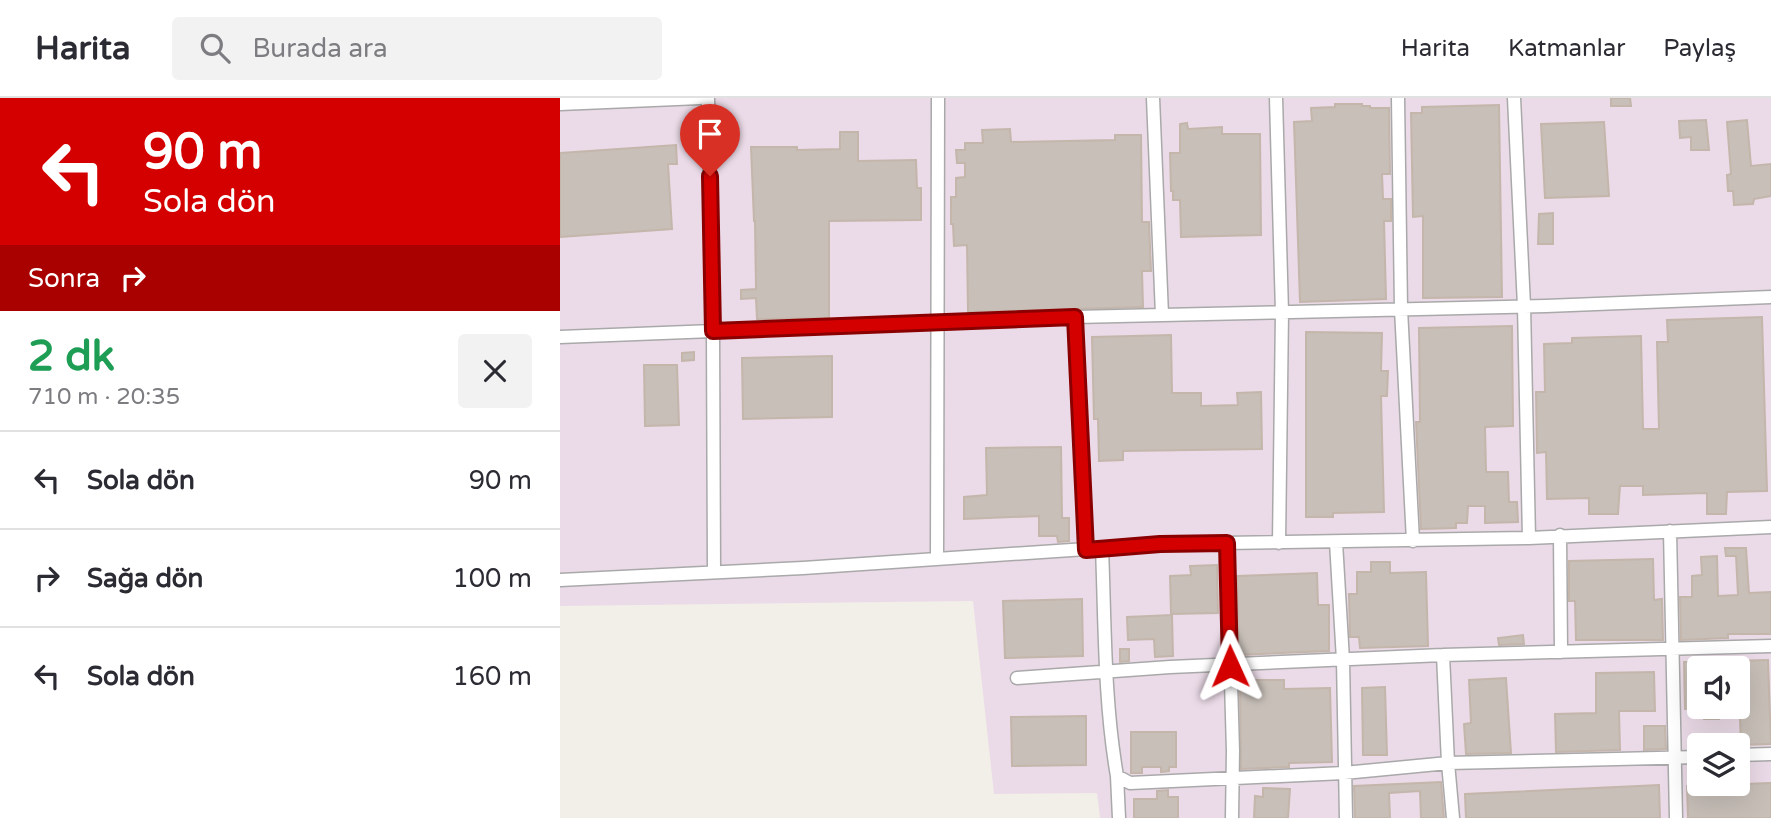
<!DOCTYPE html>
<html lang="tr">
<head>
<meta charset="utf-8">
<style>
	:root { --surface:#fff; --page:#f2f2f3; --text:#2b2b33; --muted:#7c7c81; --line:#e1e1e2 }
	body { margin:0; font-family:"Varela Round",sans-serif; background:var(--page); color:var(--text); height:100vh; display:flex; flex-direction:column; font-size:26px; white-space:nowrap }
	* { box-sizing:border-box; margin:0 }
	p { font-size:23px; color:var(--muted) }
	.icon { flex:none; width:38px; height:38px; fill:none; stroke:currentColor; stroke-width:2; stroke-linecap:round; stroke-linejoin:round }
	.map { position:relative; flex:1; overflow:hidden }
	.details { display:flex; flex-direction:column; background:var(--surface); width:560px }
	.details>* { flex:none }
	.banner { background:#d40000; color:#fff; overflow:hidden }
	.buttons { position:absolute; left:1127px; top:558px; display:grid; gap:14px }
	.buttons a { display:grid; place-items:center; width:63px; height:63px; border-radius:7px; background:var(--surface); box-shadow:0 7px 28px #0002; font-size:35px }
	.pin { position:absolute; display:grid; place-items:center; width:60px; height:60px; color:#fff; margin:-72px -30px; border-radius:50% 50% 50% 0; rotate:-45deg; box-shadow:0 0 7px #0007 }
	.pin .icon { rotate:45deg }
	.me { position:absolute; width:77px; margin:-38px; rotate:359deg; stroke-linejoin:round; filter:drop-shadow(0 0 5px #0008) }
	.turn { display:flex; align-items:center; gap:24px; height:147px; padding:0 28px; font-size:32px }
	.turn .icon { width:91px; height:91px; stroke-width:2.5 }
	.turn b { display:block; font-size:49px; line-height:60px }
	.then { display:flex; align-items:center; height:66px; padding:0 28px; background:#0003; gap:14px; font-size:26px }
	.round { display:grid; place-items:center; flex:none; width:74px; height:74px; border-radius:7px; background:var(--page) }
	.head { display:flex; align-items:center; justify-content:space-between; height:119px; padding:0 28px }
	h1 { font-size:42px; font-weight:700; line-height:52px; color:#1e9e55 }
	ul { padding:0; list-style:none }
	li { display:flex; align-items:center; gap:21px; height:98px; padding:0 28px; border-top:2px solid var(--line) }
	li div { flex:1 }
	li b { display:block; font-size:26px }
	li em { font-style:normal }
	header { display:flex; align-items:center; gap:42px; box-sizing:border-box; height:98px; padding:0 35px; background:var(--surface); border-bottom:2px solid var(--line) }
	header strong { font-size:33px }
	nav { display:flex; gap:38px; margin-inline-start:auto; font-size:24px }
	.search { width:490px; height:63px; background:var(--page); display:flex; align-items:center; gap:18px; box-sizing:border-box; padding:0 24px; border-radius:7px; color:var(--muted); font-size:26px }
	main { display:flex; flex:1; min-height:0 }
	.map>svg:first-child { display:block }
	.industrial { fill:#ebdbe8; fill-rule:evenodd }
	.building { fill:#c7bfb8; stroke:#c4b6ab; stroke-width:2 }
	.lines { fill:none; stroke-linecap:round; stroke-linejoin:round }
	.minor-casing { stroke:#a9a9a9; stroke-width:15 }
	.minor { stroke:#fff; stroke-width:12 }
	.route-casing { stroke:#8a0000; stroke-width:18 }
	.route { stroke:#d40000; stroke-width:12 }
</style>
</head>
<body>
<header>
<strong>Harita</strong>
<div class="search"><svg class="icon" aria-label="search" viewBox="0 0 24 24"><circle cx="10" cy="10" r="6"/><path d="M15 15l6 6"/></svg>Burada ara</div>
<nav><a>Harita</a><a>Katmanlar</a><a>Paylaş</a></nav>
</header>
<main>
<section class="details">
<div class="banner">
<div class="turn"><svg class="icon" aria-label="left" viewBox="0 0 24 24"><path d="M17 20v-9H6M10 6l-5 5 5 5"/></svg><div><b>90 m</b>Sola dön</div></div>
<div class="then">Sonra<svg class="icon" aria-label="right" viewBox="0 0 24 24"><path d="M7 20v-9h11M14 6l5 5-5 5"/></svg></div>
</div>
<div class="head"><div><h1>2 dk</h1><p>710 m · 20:35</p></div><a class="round"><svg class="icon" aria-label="close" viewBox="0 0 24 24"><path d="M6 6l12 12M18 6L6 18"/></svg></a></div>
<ul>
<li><svg class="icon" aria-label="left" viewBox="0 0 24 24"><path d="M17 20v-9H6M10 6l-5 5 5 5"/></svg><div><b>Sola dön</b></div><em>90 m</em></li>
<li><svg class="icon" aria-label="right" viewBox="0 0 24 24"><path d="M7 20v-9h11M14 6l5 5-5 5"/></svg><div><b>Sağa dön</b></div><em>100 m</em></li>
<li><svg class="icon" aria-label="left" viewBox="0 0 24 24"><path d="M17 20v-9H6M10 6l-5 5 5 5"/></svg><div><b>Sola dön</b></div><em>160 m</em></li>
</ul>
</section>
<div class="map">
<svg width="1211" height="720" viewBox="0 0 1211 720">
	<rect width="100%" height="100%" fill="#f2efe9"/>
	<path class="industrial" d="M0,0H1211V720H540L537,695L434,696L413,503L0,508ZM1139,570H1178V609H1139ZM1139,648H1178V686H1139Z"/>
	<path class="building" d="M1051,0H1070L1071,8H1051Z
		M775,6H802V8H810V10H829L830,76H822L823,101H831V123H824L826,201L740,204L734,24L752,23L751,10L775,9Z
		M939,7L942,199L863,200V118L853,119L851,15H862V9Z
		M1146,22L1149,52H1131V39L1120,40L1119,23Z
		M1187,22L1191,68L1211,66V98L1194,101L1193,106L1174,107L1173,93H1168L1167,77L1171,76L1167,24Z
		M1044,24L1049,98L985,100L981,26Z
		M627,25L628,31L662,29V36H700L701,137L621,139L620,102H613V93H611L610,55H620V26Z
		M450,31L451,44L555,42V37H581L582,124H589L591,173H582L583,209L408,214L407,147L394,148L393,126H391V99H396V80L405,79V65H397L396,52H405V45H423L422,32Z
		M280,34H298V63L356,62L357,90H361V122L269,123V220L197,221L196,200L181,201V192L196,191L195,123H194L191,49H237V52L280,51Z
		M116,47L117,66H108L112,131L0,139V55Z
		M993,115V146H978L979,116Z
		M1202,219L1207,393L1167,394L1166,416H1147V395L1083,397V388H1060L1058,416H1029V400L987,401L986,354L977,355L976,294H985L984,246L1012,245V240L1081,238L1083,331H1099L1097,244H1108L1107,222Z
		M952,228L953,328L925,329L926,374H948L949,404H957L958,424L925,425V408H908L907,425H896V430L861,431L856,324H860L859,230Z
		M746,234L822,235L821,273H828L827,298H821L824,414L773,415V419H746Z
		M611,237L612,295H641V308L678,307L677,295L701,294L702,351L563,353V362L539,363L538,321H534L532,239Z
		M134,254V262L122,263V255Z
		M272,258V319L183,321L182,260Z
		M84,267H117L119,327L85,328Z
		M501,349L502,420H509V443L498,444L497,438H479V418L404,421V399L427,397L426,350Z
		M1165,450H1186L1189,495L1211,494V536H1168V540L1121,542L1120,499H1132V478L1142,477L1141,459L1157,458L1158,498L1178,497L1176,458H1166Z
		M1093,461L1094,502L1102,501L1103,542H1016L1015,503H1009V463Z
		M811,464H830V475L866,474L868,548L800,550L799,539H790L789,496H797V474H811Z
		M657,467L658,515L611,516L610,478L631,477L630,468Z
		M757,475L758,507H769V553L679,557L677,478Z
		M522,501L523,558L445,560L443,503Z
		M612,517L613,558L595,559L594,541L568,542L567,519Z
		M963,537L964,546L939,547L938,540Z
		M560,551H569V563L560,564Z
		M1208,562L1211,646L1181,647L1178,570H1139V610L1125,611L1124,564Z
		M1094,574L1095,613H1059L1060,652L996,654L995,616L1036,615V575Z
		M946,580L951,655L906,656L904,626L911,625L909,582Z
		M682,582H724V591L770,590L772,664L729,665V669L681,671L680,593H682Z
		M825,589L827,657H803L802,590Z
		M1144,609H1159V621H1144Z
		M526,618V667L452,668L451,619Z
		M1084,628H1105L1106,651L1084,652Z
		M571,634H616V669H609V673L601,674V669H582V675H571Z
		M881,684L884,720H861L860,693L829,695L830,720H795L794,688Z
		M1211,685V720H1128L1127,688Z
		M1099,687L1100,720H906L905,696Z
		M703,690L730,691L728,720H694L695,698L703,699Z
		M608,692V699H618V720H574V701H597V693Z"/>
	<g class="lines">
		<g class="minor-casing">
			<path id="minor" d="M148,0L153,233L154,474
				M593,0L602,217
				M716,0L722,214L719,445
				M838,0L841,211L853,443
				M954,0L964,208L969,440
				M0,6L140,0
				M515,219L526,452
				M0,239L515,219L986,208L1211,199
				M1110,433L1116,720
				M1000,437L1001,554
				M776,444L783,562L786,720
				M667,445L673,653L672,720
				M542,450C545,526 544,603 557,678L570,685L784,675L888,665L1139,659
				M377,461L378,0
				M0,482L243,470L600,446L969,440L1211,429
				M883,557L888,665L893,720
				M457,580L610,569L883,557L1211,548
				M1178,657L1211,656
				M557,678L559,720"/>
		</g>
		<use href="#minor" class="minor"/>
	</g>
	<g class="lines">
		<g class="route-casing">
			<path id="route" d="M150,78L153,233L515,219L526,452L600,446L667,445L670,568"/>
		</g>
		<use href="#route" class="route"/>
	</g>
</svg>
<div class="buttons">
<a><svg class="icon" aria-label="sound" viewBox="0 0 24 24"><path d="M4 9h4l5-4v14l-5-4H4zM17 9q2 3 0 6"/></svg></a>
<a><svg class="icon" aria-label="layers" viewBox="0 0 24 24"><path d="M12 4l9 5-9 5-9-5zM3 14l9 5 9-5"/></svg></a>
</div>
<div class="pin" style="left:150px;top:78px;background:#d93025"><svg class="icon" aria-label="arrive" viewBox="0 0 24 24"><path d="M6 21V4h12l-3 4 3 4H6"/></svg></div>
<svg class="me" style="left:670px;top:568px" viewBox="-20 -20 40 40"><path d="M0-17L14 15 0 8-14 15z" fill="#d40000" stroke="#fff" stroke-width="4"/></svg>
</div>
</main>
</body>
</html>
